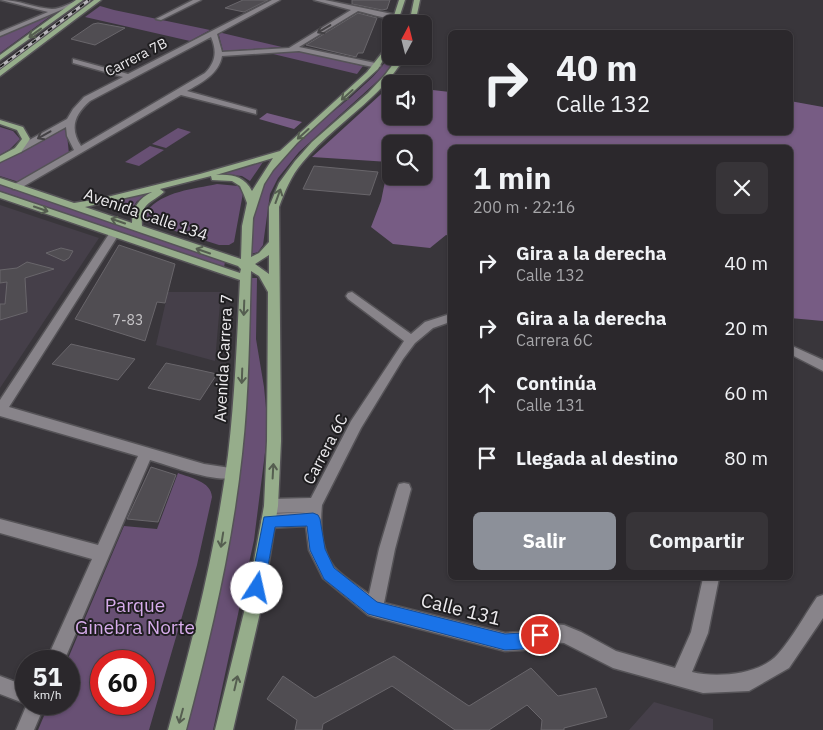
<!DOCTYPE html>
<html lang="es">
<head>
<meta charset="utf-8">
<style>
	:root { --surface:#2b282c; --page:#373438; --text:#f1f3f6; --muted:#a6a6a9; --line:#474448; --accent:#8c9099 }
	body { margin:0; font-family:"IBM Plex Sans",sans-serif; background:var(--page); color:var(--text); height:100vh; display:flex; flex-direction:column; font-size:19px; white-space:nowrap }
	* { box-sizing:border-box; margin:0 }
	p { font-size:16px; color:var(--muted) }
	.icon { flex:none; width:28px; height:28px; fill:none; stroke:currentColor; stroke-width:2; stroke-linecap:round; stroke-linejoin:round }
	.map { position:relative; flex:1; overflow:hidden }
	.side { position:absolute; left:448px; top:145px; width:345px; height:435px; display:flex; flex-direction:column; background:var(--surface); border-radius:8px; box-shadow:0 1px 4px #0004,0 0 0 1px var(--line) }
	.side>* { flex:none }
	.hud { position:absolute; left:448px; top:30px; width:345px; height:105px; border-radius:8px; box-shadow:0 1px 4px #0004,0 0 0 1px var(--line); background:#2b282c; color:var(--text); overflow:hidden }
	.needle { width:32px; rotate:7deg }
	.fabs { position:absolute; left:382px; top:15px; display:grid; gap:10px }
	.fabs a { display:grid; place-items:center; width:50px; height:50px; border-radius:8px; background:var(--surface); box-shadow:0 1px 4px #0004,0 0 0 1px var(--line); font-size:25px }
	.speed { position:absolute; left:15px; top:650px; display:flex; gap:10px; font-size:25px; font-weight:700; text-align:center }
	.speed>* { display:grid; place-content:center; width:65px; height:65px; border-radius:50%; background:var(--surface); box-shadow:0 1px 4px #0004,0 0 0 1px var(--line); line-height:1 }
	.speed small { font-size:12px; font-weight:400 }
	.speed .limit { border:8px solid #d22; background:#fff; color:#111 }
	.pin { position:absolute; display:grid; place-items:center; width:42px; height:42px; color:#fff; margin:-21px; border:2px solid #fff; border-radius:50%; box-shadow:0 1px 5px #0007 }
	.me { position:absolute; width:55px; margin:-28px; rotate:10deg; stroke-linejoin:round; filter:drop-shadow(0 0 4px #0008) }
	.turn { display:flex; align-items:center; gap:18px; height:105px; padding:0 25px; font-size:22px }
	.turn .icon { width:65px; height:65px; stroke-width:2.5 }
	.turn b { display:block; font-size:35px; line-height:42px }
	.round { display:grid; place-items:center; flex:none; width:52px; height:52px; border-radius:8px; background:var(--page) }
	.head { display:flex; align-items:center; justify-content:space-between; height:85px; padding:0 25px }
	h1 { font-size:30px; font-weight:700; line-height:38px }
	.action { display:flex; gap:10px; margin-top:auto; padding:10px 25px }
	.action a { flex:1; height:58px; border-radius:8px; background:var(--accent); color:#fff; font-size:20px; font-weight:700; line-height:58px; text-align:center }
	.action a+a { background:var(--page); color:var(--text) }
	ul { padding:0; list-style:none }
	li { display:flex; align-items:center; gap:15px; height:65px; padding:0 25px }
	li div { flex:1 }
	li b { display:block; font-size:19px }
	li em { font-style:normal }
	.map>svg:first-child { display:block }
	.built { fill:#453f49 }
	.green { fill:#685074; fill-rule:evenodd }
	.forest { fill:#775c84; fill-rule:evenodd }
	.building { fill:#504d52; stroke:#69666b }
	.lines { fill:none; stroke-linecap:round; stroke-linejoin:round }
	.minor-casing { stroke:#555357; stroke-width:3 }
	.major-casing { stroke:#555357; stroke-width:3 }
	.minor { fill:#88848a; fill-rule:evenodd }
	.major { fill:#96ad8b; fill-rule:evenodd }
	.rail-casing { stroke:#b9b7bb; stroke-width:3 }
	.rail { stroke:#1f1e20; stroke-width:2; stroke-dasharray:5; stroke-linecap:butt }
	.oneway { stroke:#444245 }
	.oneway2 { stroke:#555e50 }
	.route { fill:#1a73e8; stroke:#114b97 }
	.labels { text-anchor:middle; stroke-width:4; stroke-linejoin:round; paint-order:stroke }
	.far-street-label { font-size:14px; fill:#edebee; stroke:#1f1e20 }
	.number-label { font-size:14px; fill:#c6c4c7 }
	.street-label { font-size:16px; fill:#edebee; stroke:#1f1e20 }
	.near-park-label { font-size:19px; fill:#d7acec; stroke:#1f1e20 }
	.near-street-label { font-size:19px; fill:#edebee; stroke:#1f1e20 }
</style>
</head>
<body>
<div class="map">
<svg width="823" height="730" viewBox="0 0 823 730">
	<rect width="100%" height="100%" fill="#39363b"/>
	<path class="built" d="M0,205L99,238L0,388Z
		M168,292H221L215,361L156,345Z
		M654,702L713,719V730H629Z"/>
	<path class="green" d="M100,6L114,10L210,30L190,41L85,17Z
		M56,12L0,53V36Z
		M218,32L282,47L223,51Z
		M297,51L363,66L357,74L273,54Z
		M391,51V56H398L383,76L299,152L278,178L270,194L263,245L258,252L251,254C253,232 252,210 261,190C277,154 321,122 351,97C365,84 384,69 391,51Z
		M66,125L69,154L19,182L0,176V161Z
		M0,127L13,131L20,139L10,149L0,155Z
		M178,128L191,132L166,148L152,144Z
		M150,146L164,150L139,166L125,162Z
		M263,162L250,181L242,176L220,174Z
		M0,184L225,262L224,267L0,191Z
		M217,184L238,186L243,193L234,242L229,245H219L147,222V211C163,191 194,189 217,184Z
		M153,192L137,201L128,215L98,204Z
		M252,278H257L256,339L264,387L268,429L254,540L213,730H184L230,539L243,435Z
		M178,473C190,478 211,481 212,497L197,565L149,730H38L49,704H69L67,661L124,526L157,529ZM101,661H144V704H101Z"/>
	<path class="forest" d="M391,85V116H424V89L450,92V132H790V101L823,107V321L790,318V148H450V236L446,235L430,248L393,244L371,227L381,201L389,162L312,157ZM391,144H424V176H391Z
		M267,113L302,122L294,129L259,119Z"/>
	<path class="building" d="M243,0H268L244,12L225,8Z
		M352,0H390L387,9L382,10L352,4Z
		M358,13L377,18L363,53H358L356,57L306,45Z
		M98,23L125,28L95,45L71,39L93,24Z
		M314,166L378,172L370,195L303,189Z
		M119,245L175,264L165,303L157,302L145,341L75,319Z
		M61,248L73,251L69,258L64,261L46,253Z
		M27,262L54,269L25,278L27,312L0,320V304H5L7,282L0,283V270L17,268Z
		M71,344L135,359L118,380L52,364Z
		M166,363L190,368L217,374L200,400L148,388Z
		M151,467L176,475L158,522L127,519Z
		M394,656L469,706L531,668L558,696L596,688L607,717L564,728V730H541L542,720L527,705L489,730H455L392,686L323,724L322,730H295L297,720L267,699L283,676L315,698Z"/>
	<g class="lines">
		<g class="minor-casing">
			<path id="minor" d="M1,0C19,0 35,8 52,9C63,9 72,0 82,1L0,36V32L48,12Z
				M193,0H201L161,20L156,19Z
				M272,0H280L217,34L222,52L289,48L351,10L314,0H325L416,19C406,25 371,14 358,11L299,47L380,64L381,66L377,68L299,51L222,56C219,74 201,83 187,91L256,110V114L181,95L19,189H13V185L74,150L67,136L66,127L21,152H15V148L67,119L73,109L84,97L123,77L73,63V59L128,74ZM211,37C217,51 216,62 205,73L81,146C69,128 75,114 90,101Z
				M114,231L119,234L9,407L204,464L237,469L239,473L237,477C217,484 171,466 150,460L64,661H46L92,559L0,533V519L98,545L138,456L0,416V400L109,234Z
				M352,292L411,334L425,322L450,314V322L433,328L415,343L403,359L361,428L322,505C320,525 321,550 334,567C343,577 358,586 369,594L379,549L397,489L399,484L404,483L409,484L411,489L395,549L384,603L505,633L523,632L552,624L564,625L581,632L616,651L675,668L691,632L703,578H719L708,633L692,672C716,678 760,675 778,654C793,637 804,616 817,597L823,595V618L789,668L749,691L703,693L613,668L564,643L552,642L523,650L505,651L374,617L368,615L323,578L309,550L306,526L269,528L264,526L261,521L264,516L269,514L306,512L271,513L266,511L264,506L266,501L271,499L311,498L351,421L404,341L348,299L346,296L348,293Z
				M790,345L823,360V371L790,354Z
				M0,676L26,686V704H45L34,730H16L27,704H26L0,694Z"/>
		</g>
		<g class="major-casing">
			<path id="major" d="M76,0H83L0,60V55Z
				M94,0H101L0,76V70Z
				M399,0H405L397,24L391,25Z
				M414,0H420L415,24H409Z
				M391,33V46L378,69L297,143L273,170L264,184L253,218L251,257L259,253L269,242V207L279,183L295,161L312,142L368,93L385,75L399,56H406C396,71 385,85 372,97C349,119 322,138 302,163C291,176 285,191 279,207L281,441L278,506L262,604L233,730H215L246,604L264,506L267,441L268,292L259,276L251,271C249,332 249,393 242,454C232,548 210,639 186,730H168C193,639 216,548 228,455C235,397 237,338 240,280L0,198V192L240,273L241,269L238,266L0,184V178L74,203L99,199L200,174L280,151L367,72L382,53L388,35ZM273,158L252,191C244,176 232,174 216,175ZM211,176L212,180L232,181L240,186L244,195L247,203L242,226L241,259L142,226C140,203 150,204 164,192L160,189ZM152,192C139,198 132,208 132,223L85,207ZM269,255V274L255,264Z
				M0,120L23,127L30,139L21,152L0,162V156L15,148L22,139L17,130L0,124Z"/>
		</g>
		<use href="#minor" class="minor"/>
		<use href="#major" class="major"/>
		<g class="rail-casing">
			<path id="rail" d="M0,67L89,0"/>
		</g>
		<use href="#rail" class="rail"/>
	</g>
	<defs><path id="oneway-shaft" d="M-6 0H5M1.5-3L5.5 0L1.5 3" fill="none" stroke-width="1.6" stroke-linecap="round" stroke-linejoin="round" transform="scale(1.25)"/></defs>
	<g class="oneway">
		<use href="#oneway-shaft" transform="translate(324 29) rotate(149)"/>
		<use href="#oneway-shaft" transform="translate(44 135) rotate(151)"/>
	</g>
	<g class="oneway2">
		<use href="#oneway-shaft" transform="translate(35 33) rotate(144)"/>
		<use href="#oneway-shaft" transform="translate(347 95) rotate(138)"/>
		<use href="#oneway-shaft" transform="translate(303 134) rotate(138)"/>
		<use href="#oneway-shaft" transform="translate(278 196) rotate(-70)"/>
		<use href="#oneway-shaft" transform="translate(41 209) rotate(19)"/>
		<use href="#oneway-shaft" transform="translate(118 221) rotate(-161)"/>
		<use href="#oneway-shaft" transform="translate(203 251) rotate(-161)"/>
		<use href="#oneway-shaft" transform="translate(244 308) rotate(92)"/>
		<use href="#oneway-shaft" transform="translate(242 376) rotate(92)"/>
		<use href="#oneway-shaft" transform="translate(273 471) rotate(-87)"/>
		<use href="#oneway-shaft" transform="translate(222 540) rotate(99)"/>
		<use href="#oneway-shaft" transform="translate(236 683) rotate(-77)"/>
		<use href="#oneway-shaft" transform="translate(181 716) rotate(105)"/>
	</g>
	<path class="route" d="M313,513L318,515L320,519L325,549L334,568L377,602L505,634L523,633L540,627L546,630L548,635L546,641L523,649L505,650L368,614L324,579L310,550L307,526L275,527L264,588L262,594L257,596L252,594L250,588L264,517Z"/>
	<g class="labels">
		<g class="far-street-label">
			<text transform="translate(136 57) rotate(-27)" y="5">Carrera 7B</text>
		</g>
		<g class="number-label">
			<text x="128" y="325">7-83</text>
		</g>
		<g class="street-label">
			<text transform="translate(146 214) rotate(19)" y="6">Avenida Calle 134</text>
			<text transform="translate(223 358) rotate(-87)" y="6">Avenida Carrera 7</text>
			<text transform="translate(325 449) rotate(-62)" y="6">Carrera 6C</text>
		</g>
		<g class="near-park-label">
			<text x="135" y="612">Parque<tspan x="135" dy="22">Ginebra Norte</tspan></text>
		</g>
		<g class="near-street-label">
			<text transform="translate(461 609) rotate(14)" y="7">Calle 131</text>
		</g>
	</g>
</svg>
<div class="fabs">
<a><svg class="needle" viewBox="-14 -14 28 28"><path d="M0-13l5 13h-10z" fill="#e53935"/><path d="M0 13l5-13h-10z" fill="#a6a6a9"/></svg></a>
<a><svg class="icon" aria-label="sound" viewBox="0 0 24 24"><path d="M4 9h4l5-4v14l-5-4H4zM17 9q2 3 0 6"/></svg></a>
<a><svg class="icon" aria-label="search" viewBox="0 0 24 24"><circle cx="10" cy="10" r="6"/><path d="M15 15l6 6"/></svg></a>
</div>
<div class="speed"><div>51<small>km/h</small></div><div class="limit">60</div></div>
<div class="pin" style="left:540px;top:635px;background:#d93025"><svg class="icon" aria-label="arrive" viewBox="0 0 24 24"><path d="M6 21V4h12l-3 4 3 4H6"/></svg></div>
<svg class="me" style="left:257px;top:588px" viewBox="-20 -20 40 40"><circle r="19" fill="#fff"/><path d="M0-13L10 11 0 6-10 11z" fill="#1a73e8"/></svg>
<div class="hud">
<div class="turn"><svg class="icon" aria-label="right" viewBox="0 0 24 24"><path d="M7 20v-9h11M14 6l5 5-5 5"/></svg><div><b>40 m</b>Calle 132</div></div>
</div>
<section class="side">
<div class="head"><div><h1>1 min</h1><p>200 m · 22:16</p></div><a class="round"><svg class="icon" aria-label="close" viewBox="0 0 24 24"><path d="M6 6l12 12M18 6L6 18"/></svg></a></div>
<ul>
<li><svg class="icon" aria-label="right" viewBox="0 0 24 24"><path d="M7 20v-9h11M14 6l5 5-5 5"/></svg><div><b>Gira a la derecha</b><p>Calle 132</p></div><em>40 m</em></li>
<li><svg class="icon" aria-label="right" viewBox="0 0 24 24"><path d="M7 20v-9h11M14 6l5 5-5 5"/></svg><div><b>Gira a la derecha</b><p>Carrera 6C</p></div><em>20 m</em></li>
<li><svg class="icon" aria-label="ahead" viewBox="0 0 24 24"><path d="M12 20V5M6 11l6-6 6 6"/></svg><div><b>Continúa</b><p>Calle 131</p></div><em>60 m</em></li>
<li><svg class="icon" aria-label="arrive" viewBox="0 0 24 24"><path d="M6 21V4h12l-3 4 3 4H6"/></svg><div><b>Llegada al destino</b></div><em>80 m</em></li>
</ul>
<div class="action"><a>Salir</a><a>Compartir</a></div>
</section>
</div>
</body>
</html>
